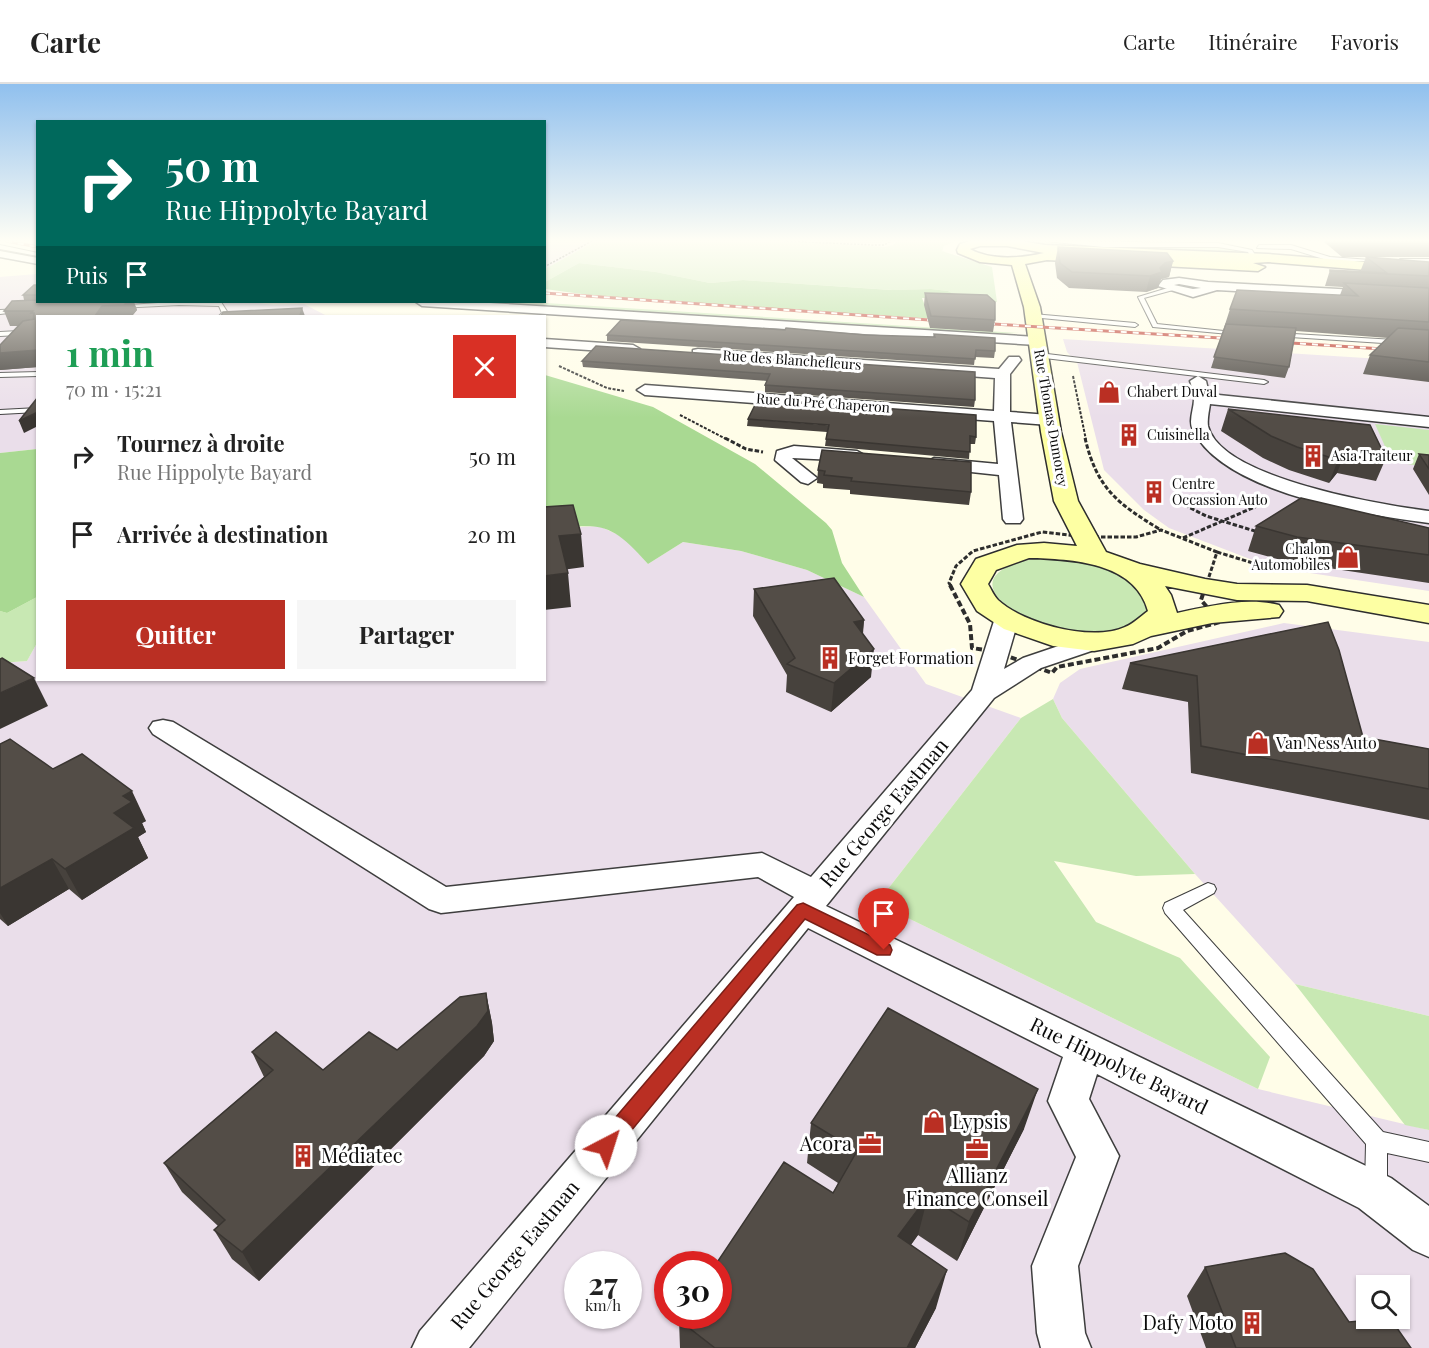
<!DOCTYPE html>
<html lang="fr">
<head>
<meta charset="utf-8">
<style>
	:root { --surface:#fff; --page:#f6f6f6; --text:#222; --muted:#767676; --line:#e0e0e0; --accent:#ba2f23 }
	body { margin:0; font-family:"Playfair Display",serif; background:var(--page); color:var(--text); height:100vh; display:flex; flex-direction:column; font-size:22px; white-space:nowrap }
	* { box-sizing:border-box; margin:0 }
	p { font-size:20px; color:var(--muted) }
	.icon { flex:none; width:33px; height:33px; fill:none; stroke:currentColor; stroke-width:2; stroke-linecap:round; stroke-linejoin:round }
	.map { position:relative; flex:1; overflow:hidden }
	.panel { position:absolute; left:36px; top:231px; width:510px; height:366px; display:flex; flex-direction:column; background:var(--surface); border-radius:0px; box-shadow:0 2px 4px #0004 }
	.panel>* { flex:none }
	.banner { position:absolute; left:36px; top:36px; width:510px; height:183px; border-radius:0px; box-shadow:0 2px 4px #0004; background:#00695c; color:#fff; overflow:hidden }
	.tools { position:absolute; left:1356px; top:1191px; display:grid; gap:12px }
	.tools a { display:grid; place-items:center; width:54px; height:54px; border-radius:0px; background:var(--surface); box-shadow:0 2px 4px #0004; font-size:30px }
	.speed { position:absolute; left:564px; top:1167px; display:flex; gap:12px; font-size:30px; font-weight:700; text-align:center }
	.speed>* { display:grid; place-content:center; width:78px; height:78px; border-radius:50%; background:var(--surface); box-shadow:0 2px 4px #0004; line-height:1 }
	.speed small { font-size:15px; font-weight:400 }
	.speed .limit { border:9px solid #d22; background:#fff; color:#111 }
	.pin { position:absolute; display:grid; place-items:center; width:51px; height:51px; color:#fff; margin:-62px -26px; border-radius:50% 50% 50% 0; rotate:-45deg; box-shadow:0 0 6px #0007 }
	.pin .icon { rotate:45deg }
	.me { position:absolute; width:66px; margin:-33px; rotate:40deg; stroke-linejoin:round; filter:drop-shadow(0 0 4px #0008) }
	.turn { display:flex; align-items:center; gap:21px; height:126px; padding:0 30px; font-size:27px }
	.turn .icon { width:78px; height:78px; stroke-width:2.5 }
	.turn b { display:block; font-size:42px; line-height:51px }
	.then { display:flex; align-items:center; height:57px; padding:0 30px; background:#0003; gap:12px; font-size:22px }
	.round { display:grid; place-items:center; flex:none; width:63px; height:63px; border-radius:0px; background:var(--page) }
	.overview { display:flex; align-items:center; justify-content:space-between; height:102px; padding:0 30px }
	h1 { font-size:36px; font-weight:700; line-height:45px; color:#1e9e55 }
	.action { display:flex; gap:12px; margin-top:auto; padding:12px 30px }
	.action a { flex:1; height:69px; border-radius:0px; background:var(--accent); color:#fff; font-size:24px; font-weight:700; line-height:69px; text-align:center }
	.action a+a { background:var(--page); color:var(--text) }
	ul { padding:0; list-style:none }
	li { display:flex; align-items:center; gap:18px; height:78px; padding:0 30px }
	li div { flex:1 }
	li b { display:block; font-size:22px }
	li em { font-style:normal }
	header { display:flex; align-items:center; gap:36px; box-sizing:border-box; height:84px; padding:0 30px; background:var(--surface); border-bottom:2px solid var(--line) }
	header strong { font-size:28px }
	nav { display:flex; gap:33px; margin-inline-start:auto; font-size:21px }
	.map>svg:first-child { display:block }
	.industrial { fill:#eadeea; fill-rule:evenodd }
	.green { fill:#c8e8b3 }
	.forest { fill:#a9d992 }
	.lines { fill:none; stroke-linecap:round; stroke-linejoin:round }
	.lane-casing { stroke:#3e3e3e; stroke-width:2 }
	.street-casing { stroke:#3e3e3e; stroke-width:3 }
	.secondary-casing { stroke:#2d2d2d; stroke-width:3 }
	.path-far3 { stroke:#2d2d2d; stroke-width:1.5; stroke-dasharray:2 1.5; stroke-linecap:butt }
	.path-far2 { stroke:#2d2d2d; stroke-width:2; stroke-dasharray:3 1.5; stroke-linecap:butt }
	.path-far1 { stroke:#2d2d2d; stroke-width:3; stroke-dasharray:4.5 2; stroke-linecap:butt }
	.path { stroke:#2d2d2d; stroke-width:4; stroke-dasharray:6 3; stroke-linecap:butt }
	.lane { fill:#fff; fill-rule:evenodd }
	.street { fill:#fff; fill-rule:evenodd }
	.secondary { fill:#fdffa3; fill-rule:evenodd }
	.rail-casing { stroke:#ba2f23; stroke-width:3 }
	.rail { stroke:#fff; stroke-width:2; stroke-dasharray:6; stroke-linecap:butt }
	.wall { fill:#47423d }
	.shaded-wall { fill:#3a3632 }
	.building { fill:#534d47; stroke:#3a3632; stroke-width:1.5 }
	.route { fill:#ba2f23; stroke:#791f17; stroke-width:1.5 }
	.labels { text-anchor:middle; stroke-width:6; stroke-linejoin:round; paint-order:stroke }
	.far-street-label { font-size:14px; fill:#0b0b0b; stroke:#fff }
	.far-poi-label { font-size:14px; fill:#0b0b0b; stroke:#fff; text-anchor:start }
	.poi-label { font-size:16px; fill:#0b0b0b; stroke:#fff; text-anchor:start }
	.near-street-label { font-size:20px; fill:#0b0b0b; stroke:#fff }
	.near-poi-label { font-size:20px; fill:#0b0b0b; stroke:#fff; text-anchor:start }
</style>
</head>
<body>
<header>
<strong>Carte</strong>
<nav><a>Carte</a><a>Itinéraire</a><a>Favoris</a></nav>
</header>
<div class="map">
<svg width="1429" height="1264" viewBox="0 0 1429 1264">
	<rect width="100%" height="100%" fill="#fffde8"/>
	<path class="industrial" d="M545,157H596L545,185Z
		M37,190L38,218H251L273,221L304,220L327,232H38L37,365L0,369V193Z
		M1063,255L1429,278V507L1290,486L1250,475L1169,444L1144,426L1104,386L1077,278L1067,268Z
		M599,442L625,454L648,480L683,458L741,467L807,486L864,513L926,600L1021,634L877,819L1258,1005L1429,1046V1264H0V579L27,577L37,559L38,596H544L545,445ZM578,1180H628V1232H578ZM668,1180H718V1232H668ZM1366,1202H1400V1234H1366Z
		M1284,539L1429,558V932L1295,900L1195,790L1062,634L1053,615L1060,599L1080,585Z"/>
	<path class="green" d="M596,157H884L880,159H830L885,163L893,161L897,157H956L944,162L942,167L992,183L997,218L969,217L948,207L931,205L892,206L743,196L710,199L656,188L579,179L545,198V185Z
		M1030,157L1093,163L1220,162L1243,168L1062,163Z
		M452,218H530L1019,249L986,250Z
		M1375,340L1429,346V383L1392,378Z
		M1033,475C1063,473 1109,476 1133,498C1139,504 1144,515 1149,522C1147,535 1139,538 1127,542C1105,550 1074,552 1051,545C1007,531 954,491 1033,475Z
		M37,513V559L27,577L0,579V527L7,529Z
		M1053,615L1062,634L1195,790L1136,792L1054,777L1096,838L1180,874L1270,973L1258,1005L877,819L1021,634Z
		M1295,900L1429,932V1046L1405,1041Z"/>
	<path class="forest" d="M579,179L656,188L710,199L743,196L891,206L931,205L948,207L969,217L922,214L927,227L939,235L611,214L545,205V198Z
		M545,291L653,323L755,380L826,439L832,446L842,479L864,513L807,486L741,467L683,458L648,480C608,435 601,441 545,445Z
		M37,365V513L7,529L0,527V369Z"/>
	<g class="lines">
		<g class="lane-casing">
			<path id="lane" d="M1045,157L1218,159L1252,166L1257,174L1252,175L1248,168L1218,163H1103Z
				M0,161L38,169V172L0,165Z
				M1259,161H1291L1330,173L1384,177H1330L1291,165L1257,164Z
				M1400,175H1429V179L1398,178Z
				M1171,203L1173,206L1144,214L1157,240L1243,249L1240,251L1153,243L1138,213Z
				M172,218H221L228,229L225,232H219L222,229L219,222L179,221L118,224L115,222Z
				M0,226L23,225L26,227L0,230Z
				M1033,230L1135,239L1138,241L1135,243L1031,233Z
				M38,246V250L0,252V248Z
				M1277,249L1429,258V262L1275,252Z
				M1039,269L1264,296L1268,298L1264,300L1036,273V269Z
				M38,288V292L0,293V289Z
				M38,324V328L0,330V326Z
				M1208,799L1214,801L1216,805L1214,809L1183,826L1383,1048L1429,1058V1078L1387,1069V1103L1384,1111L1376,1114L1368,1111L1365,1103L1366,1060L1165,829L1163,824L1165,819Z"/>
		</g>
		<g class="street-casing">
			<path id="street" d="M0,167L38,174V180L0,173Z
				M1179,194L1208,198L1429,210V218L1217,206L1193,213L1158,202L1163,196ZM1179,200L1201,204L1193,205L1174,201Z
				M416,218H473L1037,253L1044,257L1037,261L422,222Z
				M544,255L633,261L640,265L633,269L544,263Z
				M698,265L999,285L1009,273H1019L1021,276L1010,290V328L1049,331L1057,336L1049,341L1011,338L1023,435L1020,439H1006L1003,435L999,391L934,384L925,379L934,374L998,380L994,337L645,311L637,306L645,301L994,327L995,294L693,272V266Z
				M1198,292L1206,297L1209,310L1429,333V343L1210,320C1209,327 1207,335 1208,342C1221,395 1383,421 1429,427V439C1366,431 1224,409 1193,346C1188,337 1194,325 1194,315C1194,309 1192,303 1190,297Z
				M794,362L857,367L866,372L857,377L792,374L817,394L808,400L801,398L775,376L777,367Z
				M1006,530L1014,532L1018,537L1004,585L1023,574L1085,553L1094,551L1103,553L1106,558L1103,563L1041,584L994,614L826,822L1391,1094L1429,1122V1173L1413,1166L1359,1124L1097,990L1089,1015L1119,1072L1078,1182L1085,1249L1091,1264H1041L1037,1249L1032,1182L1076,1073L1048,1017L1063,973L808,844L469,1264H412L420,1247L794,813L758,793L441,829L429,825L153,650L149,644L153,638L163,636L173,638L446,803L762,769L811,793L972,606L994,537L998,532Z"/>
		</g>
		<g class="secondary-casing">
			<path id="secondary" d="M970,157H1021L1045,161L1268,170L1429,183V191L1268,178L1253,179L1265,183L1258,187L1047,176L1025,180L1040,223L1061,348L1078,417L1106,468L1140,480L1205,495L1237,500L1307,501L1429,521V539L1307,517L1237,516L1165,502L1171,511L1177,529C1209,522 1247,513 1279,521L1283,527L1279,533L1212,539L1151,552L1133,560L1094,567L1053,562L1004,545L977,527L961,500L976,475L1017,461L1044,459L1077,462L1054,417L1041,348L1024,223L1012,181L980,178L958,169L957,166L960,160ZM980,162H1007L1044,169C1022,174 991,177 970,165ZM1029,474C1072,475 1135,478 1148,527C1141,532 1133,540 1125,543C1092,558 1024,540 998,516C994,512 991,505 988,500L996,486Z"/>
		</g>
		<path class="path-far3" d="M784,157L874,161H884L891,157
			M544,183L592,157"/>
		<path class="path-far2" d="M559,282L607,304L624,307
			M1073,292L1086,356
			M680,331L728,356"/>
		<path class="path-far1" d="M725,354L746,365L763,368
			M1085,354C1097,405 1118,420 1161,446
			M1173,415L1206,432L1258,448
			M1183,454L1264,419
			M1217,468L1266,483
			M951,502L949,499L956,482L973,467L1042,448L1085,453H1136L1161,446L1217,468L1206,502"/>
		<path class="path" d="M950,501L970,540L972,564L997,568L1052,589L1057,583L1158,564L1187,547L1220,538L1201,516L1206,501"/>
		<use href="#lane" class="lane"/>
		<use href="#street" class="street"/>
		<use href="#secondary" class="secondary"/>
		<g class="rail-casing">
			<path id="rail" d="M6,157L38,163
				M544,209L944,237
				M977,239L1237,255
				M1276,258L1429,268"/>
		</g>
		<use href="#rail" class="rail"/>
	</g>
	<path class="wall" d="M1323,157H1429V173H1366L1429,178V298L1363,290L1370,271L1388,254L1296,247L1289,283L1285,294L1211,284L1230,225L1340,211L1343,203L1325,202L1330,186L1360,188L1366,173H1342Z
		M1058,163L1173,177L1169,193L1161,195L1158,204L1146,208L1069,204L1057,194L1055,179Z
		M38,201V218H143L134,219L137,226L132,232H38V283L0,286V261L18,242H10L4,227L24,216L23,211Z
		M925,209L995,236L993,248L930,244L924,221Z
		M934,250L995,267L994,274L975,273L974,281L607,257V251H865L933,253Z
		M582,277L975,288V316L974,323L765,308V301L767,297L583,283Z
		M1228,325L1386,374L1376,397L1337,389L1329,399L1289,386L1263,374L1221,347Z
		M748,335L976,353L975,360H970L969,375L825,362L827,348L747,342Z
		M1419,370L1429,371V411L1413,385Z
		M818,386L971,408L969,421L850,410V406L823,404V400L817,399Z
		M1256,442L1429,444V499L1288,478L1248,467Z
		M754,505L864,536L863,550L871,593L831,628L786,608L787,591L753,532Z
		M1328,538L1363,653L1429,665V736L1191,689L1188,618L1122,605L1130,579Z
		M0,660L146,737L142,739L146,748L138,753L148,774L82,816L69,805L8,842L0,835Z
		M486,909L492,939L494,957L484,972L259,1197L232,1175L214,1146L218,1142L182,1108L164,1079L264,993L252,968L323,986L397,966Z
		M811,1039L1024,1045L957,1177L918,1151L911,1161L936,1224L915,1264H680L679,1236L833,1109L838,1099L807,1079Z
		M1205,1183L1349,1238L1411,1264H1206L1187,1212Z"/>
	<path class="shaded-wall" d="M1173,177L1169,193L1161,195L1158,204L1146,208L1150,192L1160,184L1165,179Z
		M127,218H134L137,226L132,232H95L102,222Z
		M302,224L305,232H300Z
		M38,266V283L0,286V269Z
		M38,328V342L24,349L19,337Z
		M1346,366L1337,389L1329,399L1338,376Z
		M581,450L584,483L562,486L559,452Z
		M568,489L571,523L544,526V492Z
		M864,536L861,564L854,538Z
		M874,565L871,593L831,628L834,599Z
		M34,594L48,622L0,645V609Z
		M132,707L146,737L142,739L146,748L138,753L148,774L82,816L65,785L114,729L123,712Z
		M52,775L69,805L8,842L0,829V804Z
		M486,909L492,939L494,957L484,972L259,1197L242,1168Z
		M1038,1005L1024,1045L957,1177L969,1138Z
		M928,1112L918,1151L889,1190L898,1152Z
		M947,1186L936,1224L915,1264H907Z"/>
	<path class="building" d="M1345,157H1429V159L1347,158Z
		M1058,163L1167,169L1173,177L1165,179L1160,184L1162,188L1150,192L1072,188L1060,179Z
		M1366,173L1429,178V192L1330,187V186L1387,189Z
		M1344,199L1429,204V238L1230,225L1237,206L1358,212Z
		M34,201H38V211H23Z
		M925,209L987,211L995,218V236L931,232Z
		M38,216V218H127L124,221L102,222L95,232H38V266L0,269V261L23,237L34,235V229H31L33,227H4L12,217Z
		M302,224L300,232H221L223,228Z
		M621,236L785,246L786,244L865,251L935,253L934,250L995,254V267L976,266L975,275L607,251Z
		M1226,240L1296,244L1289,283L1214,273Z
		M1398,244L1429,246V278L1370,271Z
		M596,262L975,288V316L765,301L770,290L582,277Z
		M38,313V328L19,337Z
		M758,315L976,331V353L970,352V368L826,355L829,341L748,335Z
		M1228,325L1370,341L1386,374L1346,366L1338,376L1297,363L1271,352Z
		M822,366L971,378V408L851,397L852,394L824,391L825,387L818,386Z
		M1419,370L1429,371V385Z
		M1301,414L1429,444V471L1297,453L1256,442Z
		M573,421L581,450L559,452L568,489L544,492V423Z
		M834,494L864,536L854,538L874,565L834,599L787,580L795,574L754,505Z
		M1328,538L1339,566L1363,653L1429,665V705L1201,662L1197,592L1130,579Z
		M2,574L34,594L0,609V575Z
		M10,655L53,685L82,670L132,707L123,712L132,718L114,729L134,744L65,785L52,775L0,804V660Z
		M486,909L488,927L477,942L242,1168L214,1146L225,1136L164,1079L273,986L252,968L276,948L323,986L369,948L397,966L460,913Z
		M888,924L1038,1005L969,1138L928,1112L898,1152L947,1186L907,1264H715L679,1236L682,1232H718V1180H716L784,1078L833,1109L857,1067L811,1039Z
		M1285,1169L1313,1185L1349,1238L1390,1234L1411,1264H1236L1205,1183Z"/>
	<linearGradient id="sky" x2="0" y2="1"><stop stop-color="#90c0ee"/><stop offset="0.47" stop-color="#fffef5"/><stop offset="1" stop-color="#fffef5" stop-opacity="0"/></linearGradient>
	<rect width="1429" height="334" fill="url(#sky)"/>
	<path class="route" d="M803,819L890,861L892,866L890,871H877L805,835L613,1069L606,1072L598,1069L595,1062L598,1054L797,821Z"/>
	<defs>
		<g id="shop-bare" transform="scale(1.8)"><path d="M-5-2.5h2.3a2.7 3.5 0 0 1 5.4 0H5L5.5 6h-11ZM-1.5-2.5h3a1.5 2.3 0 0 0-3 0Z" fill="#ba2f23" stroke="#fff" stroke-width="2.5" paint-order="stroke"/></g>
		<g id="building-bare" transform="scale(1.8)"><path d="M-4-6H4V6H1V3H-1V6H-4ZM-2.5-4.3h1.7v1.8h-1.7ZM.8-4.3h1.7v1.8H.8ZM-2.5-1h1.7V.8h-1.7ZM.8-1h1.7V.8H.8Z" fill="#ba2f23" stroke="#fff" stroke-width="2.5" paint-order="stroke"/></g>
		<g id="office-bare" transform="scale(1.8)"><path d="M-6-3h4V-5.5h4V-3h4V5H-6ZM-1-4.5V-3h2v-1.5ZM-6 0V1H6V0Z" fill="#ba2f23" stroke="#fff" stroke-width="2.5" paint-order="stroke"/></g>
	</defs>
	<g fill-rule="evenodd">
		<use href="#shop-bare" x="1109" y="308"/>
		<use href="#building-bare" x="1129" y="351"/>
		<use href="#building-bare" x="1313" y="372"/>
		<use href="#building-bare" x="1154" y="408"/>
		<use href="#shop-bare" x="1348" y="473"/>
		<use href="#building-bare" x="830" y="574"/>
		<use href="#shop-bare" x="1258" y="659"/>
		<use href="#shop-bare" x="934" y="1038"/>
		<use href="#office-bare" x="870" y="1060"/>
		<use href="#office-bare" x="977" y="1065"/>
		<use href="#building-bare" x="303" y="1072"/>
		<use href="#building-bare" x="1252" y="1239"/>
	</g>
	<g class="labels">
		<g class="far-street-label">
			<text transform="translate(792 276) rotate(4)" y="5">Rue des Blanchefleurs</text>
			<text transform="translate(823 319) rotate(4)" y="5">Rue du Pré Chaperon</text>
			<text transform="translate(1051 334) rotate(80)" y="5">Rue Thomas Dumorey</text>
		</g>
		<g class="far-poi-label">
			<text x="1127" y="313">Chabert Duval</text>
			<text x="1147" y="356">Cuisinella</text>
			<text x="1331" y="377">Asia Traiteur</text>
			<text x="1172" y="405">Centre<tspan x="1172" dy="16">Occassion Auto</tspan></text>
			<text x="1330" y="470" text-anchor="end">Chalon<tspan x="1330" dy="16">Automobiles</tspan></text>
		</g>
		<g class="poi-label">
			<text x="848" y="580">Forget Formation</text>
			<text x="1276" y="665">Van Ness Auto</text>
		</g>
		<g class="near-street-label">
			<text transform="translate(884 729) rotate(-50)" y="7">Rue George Eastman</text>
			<text transform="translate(1119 982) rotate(26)" y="7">Rue Hippolyte Bayard</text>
			<text transform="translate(515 1171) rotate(-50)" y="7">Rue George Eastman</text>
		</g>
		<g class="near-poi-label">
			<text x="952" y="1045">Lypsis</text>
			<text x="852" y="1067" text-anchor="end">Acora</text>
			<text x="321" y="1079">Médiatec</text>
			<text x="977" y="1099" text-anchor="middle">Allianz<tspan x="977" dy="23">Finance Conseil</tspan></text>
			<text x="1234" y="1246" text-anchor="end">Dafy Moto</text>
		</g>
	</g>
</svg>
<div class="tools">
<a><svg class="icon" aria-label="search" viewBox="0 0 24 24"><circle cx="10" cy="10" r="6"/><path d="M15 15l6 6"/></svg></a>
</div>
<div class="speed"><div>27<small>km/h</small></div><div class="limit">30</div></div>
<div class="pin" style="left:884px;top:866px;background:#d93025"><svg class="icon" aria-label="arrive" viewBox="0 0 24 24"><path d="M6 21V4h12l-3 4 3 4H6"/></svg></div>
<svg class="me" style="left:606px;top:1062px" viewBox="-20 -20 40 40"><circle r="19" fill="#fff"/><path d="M0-13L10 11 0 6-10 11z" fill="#ba2f23"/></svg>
<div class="banner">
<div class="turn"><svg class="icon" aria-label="right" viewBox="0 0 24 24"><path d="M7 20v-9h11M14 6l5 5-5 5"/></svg><div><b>50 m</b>Rue Hippolyte Bayard</div></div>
<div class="then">Puis<svg class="icon" aria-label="arrive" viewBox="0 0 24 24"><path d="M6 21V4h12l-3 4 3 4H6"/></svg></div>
</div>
<section class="panel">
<div class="overview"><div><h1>1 min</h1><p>70 m · 15:21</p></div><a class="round" style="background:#d93025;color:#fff"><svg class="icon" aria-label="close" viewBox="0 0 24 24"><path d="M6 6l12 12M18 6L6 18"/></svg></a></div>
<ul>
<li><svg class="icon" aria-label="right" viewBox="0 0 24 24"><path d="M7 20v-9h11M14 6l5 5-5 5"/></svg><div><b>Tournez à droite</b><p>Rue Hippolyte Bayard</p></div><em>50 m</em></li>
<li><svg class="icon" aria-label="arrive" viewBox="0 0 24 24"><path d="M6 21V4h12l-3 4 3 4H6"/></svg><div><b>Arrivée à destination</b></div><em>20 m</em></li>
</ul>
<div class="action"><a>Quitter</a><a>Partager</a></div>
</section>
</div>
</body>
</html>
